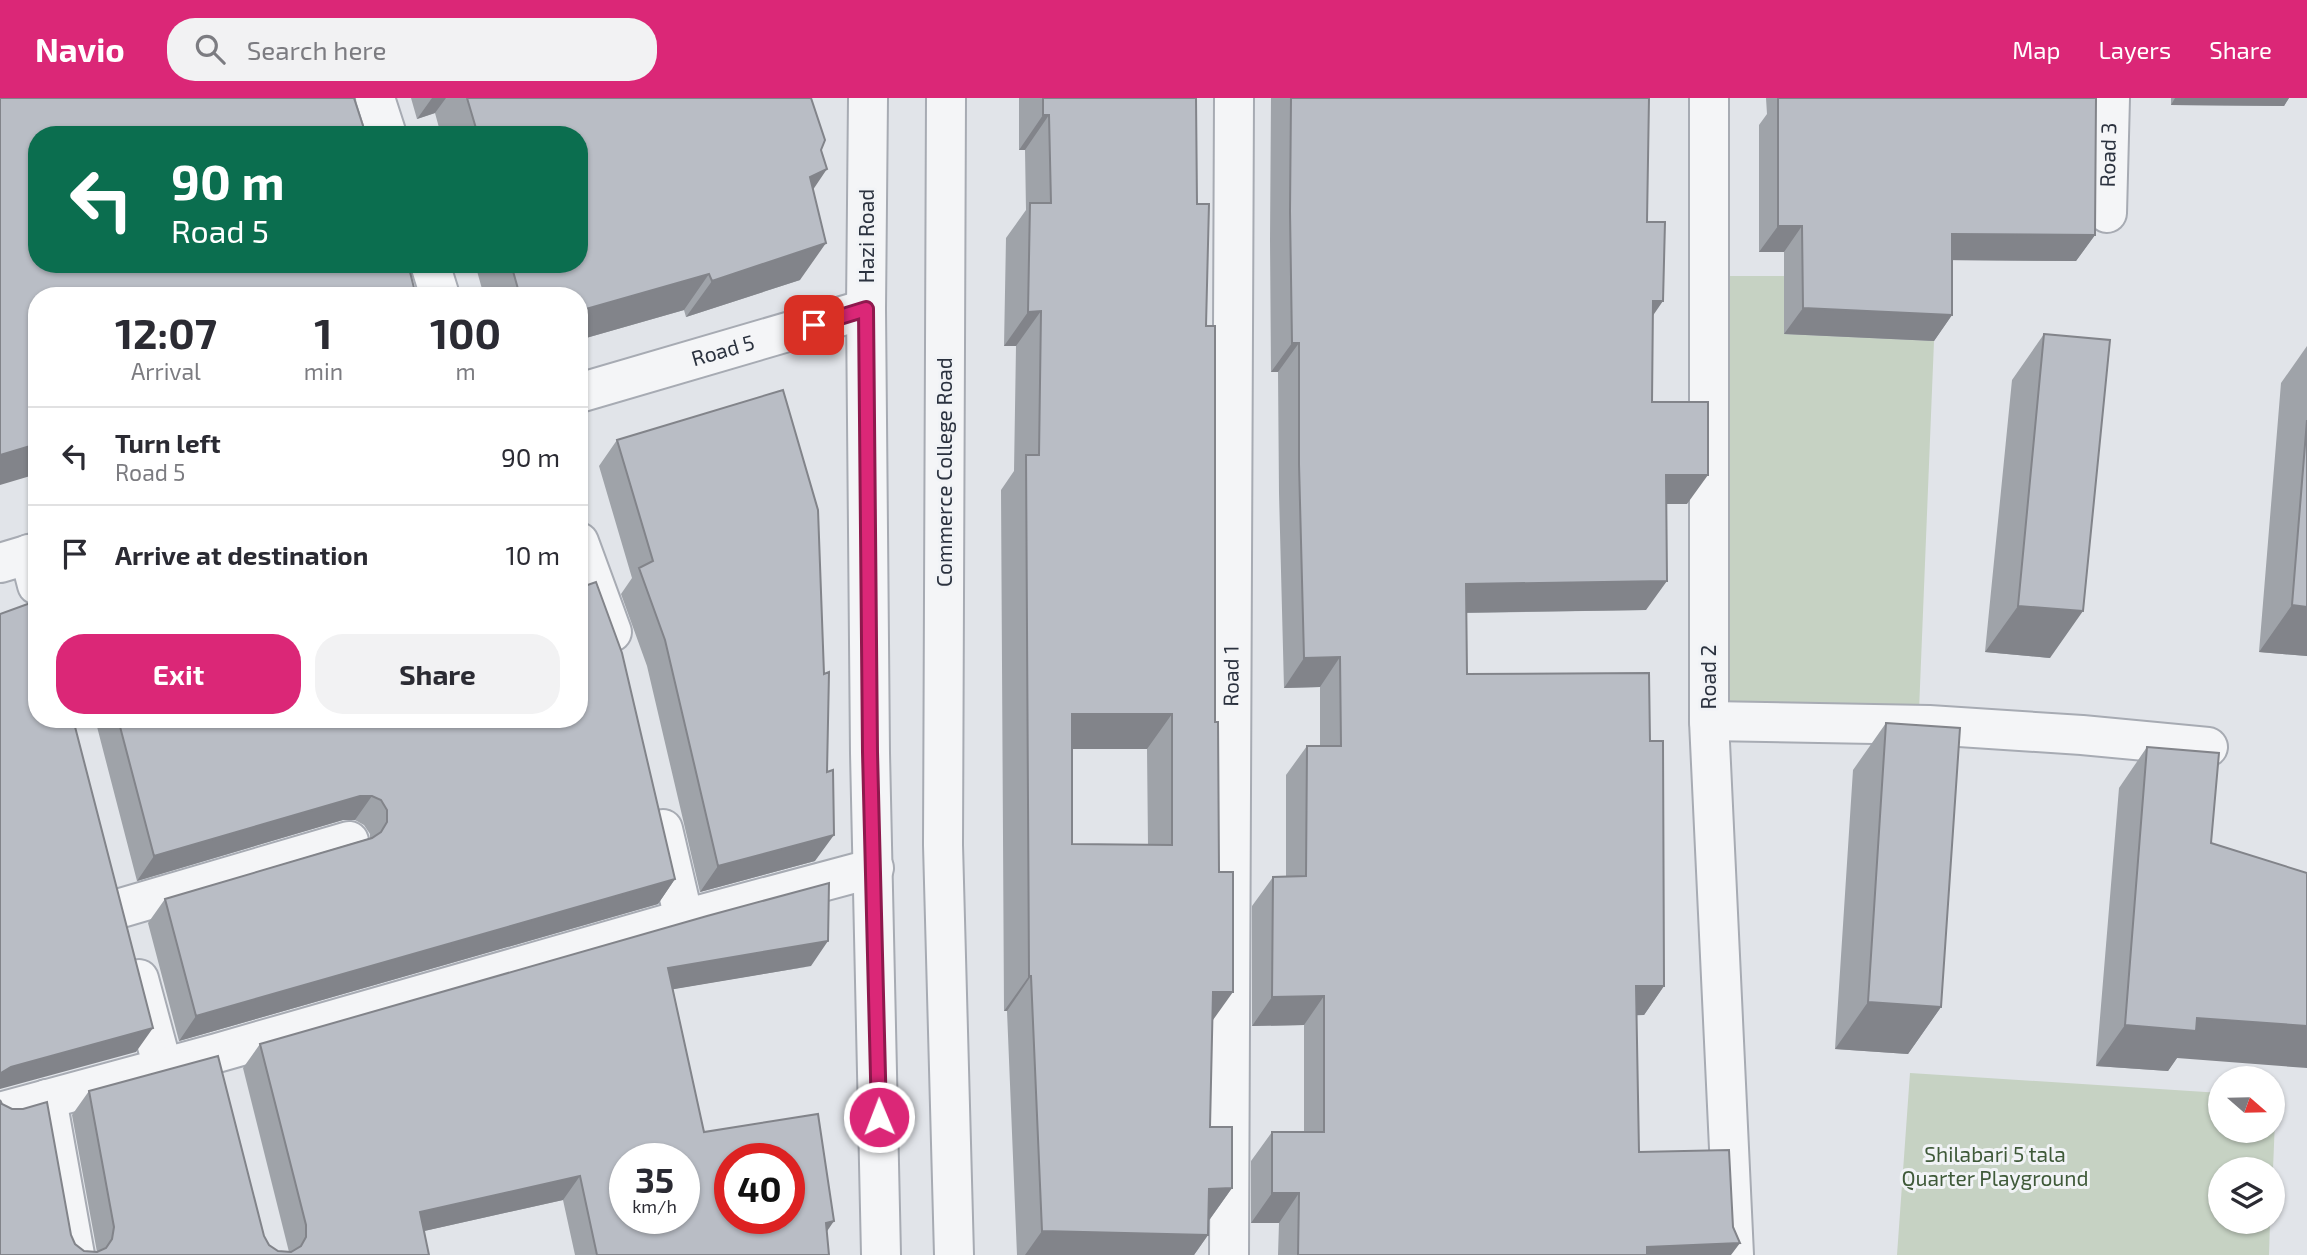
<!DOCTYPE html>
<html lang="en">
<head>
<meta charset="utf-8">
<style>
	:root { --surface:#fff; --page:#f2f2f3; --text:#2b2b33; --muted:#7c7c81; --line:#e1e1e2; --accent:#db2777 }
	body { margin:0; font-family:"Exo 2",sans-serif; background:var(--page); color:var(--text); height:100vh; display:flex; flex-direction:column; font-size:26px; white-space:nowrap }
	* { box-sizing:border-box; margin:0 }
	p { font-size:23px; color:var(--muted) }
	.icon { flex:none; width:38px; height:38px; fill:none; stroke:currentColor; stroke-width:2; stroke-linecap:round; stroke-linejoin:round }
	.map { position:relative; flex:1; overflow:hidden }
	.side { position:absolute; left:28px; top:189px; width:560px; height:441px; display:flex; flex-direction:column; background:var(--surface); border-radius:28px; box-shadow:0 2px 5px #0004 }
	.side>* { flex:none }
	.top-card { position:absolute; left:28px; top:28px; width:560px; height:147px; border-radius:28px; box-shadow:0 2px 5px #0004; background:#0b6e4f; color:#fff; overflow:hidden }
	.needle { width:46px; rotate:110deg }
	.buttons { position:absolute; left:2208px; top:968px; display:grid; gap:14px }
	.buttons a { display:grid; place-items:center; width:77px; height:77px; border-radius:50%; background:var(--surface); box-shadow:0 2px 5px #0004; font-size:35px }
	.speed { position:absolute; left:609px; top:1045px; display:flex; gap:14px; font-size:35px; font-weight:700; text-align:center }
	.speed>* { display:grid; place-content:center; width:91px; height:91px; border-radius:50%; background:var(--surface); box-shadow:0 2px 5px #0004; line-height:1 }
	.speed small { font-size:18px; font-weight:400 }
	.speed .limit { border:10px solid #d22; background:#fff; color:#111 }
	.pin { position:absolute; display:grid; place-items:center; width:60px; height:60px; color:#fff; margin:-30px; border-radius:14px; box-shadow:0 4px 10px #0006 }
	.me { position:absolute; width:77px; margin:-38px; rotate:359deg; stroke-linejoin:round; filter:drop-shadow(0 0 5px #0008) }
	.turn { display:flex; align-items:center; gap:24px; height:147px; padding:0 28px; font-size:32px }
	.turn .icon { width:91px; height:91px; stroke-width:2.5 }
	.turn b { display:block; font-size:49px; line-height:60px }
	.eta { display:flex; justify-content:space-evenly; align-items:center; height:119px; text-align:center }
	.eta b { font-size:42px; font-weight:700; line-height:49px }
	.action { display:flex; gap:14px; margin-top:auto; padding:14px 28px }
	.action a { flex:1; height:80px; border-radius:28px; background:var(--accent); color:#fff; font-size:28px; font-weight:700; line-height:80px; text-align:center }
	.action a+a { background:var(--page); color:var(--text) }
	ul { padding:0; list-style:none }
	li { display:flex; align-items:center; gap:21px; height:98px; padding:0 28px; border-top:2px solid var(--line) }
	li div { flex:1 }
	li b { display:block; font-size:26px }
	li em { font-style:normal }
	header { display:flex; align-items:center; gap:42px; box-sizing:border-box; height:98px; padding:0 35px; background:var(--accent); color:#fff }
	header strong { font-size:33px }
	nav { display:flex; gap:38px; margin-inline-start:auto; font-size:24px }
	.search { width:490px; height:63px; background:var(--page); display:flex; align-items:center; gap:18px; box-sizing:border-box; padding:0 24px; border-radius:28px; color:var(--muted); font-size:26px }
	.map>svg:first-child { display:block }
	.green { fill:#c6d2c3 }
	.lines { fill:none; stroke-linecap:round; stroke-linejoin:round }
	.minor-casing { stroke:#a7abb3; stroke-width:42 }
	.tertiary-casing { stroke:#a7abb3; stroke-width:42 }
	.minor { stroke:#f4f5f7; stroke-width:38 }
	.tertiary { stroke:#f4f5f7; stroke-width:38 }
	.wall { fill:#9fa3a9; fill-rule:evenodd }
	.shaded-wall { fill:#82848a }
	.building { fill:#b9bdc5; stroke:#82848a; stroke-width:2; fill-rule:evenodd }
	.route-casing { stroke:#8e194d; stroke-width:18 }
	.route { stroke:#db2777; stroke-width:12 }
	.labels { text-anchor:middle; stroke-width:6; stroke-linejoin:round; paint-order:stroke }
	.street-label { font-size:21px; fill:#2b323f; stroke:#f1f3f6 }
	.park-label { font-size:21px; fill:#3f5a39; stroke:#f1f3f6 }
</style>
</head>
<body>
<header>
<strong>Navio</strong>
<div class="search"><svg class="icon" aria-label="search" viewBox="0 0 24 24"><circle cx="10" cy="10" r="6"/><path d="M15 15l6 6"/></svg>Search here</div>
<nav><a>Map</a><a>Layers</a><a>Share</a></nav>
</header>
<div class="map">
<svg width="2307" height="1157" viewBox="0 0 2307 1157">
	<rect width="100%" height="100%" fill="#e1e4e9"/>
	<path class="green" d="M1729,178H1784L1785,236L1934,243L1919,613L1722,614Z
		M1910,975L2221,995V1032H2273V998H2276L2273,1071H2221V1124H2270L2269,1157H1897Z"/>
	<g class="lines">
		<g class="minor-casing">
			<g id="minor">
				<path d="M375,0L387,37"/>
				<path d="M1709,0V623L1734,1157"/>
				<path id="s1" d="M2107,115L2110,0"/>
				<path d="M430,166L440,198"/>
				<path id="s2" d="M579,295L866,211"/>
				<path d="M579,444L612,534"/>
				<path d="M29,456L37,487"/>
				<path d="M0,465L37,454"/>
				<path d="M1709,623L1929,627L2082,637L2208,649"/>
				<path d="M663,731L684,821"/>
				<path d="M121,810L349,743"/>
				<path d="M139,881L163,970"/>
				<path d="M47,1001L75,1157"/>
				<path d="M0,1014L217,955L684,821L874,770"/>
				<path id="s3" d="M1229,1157L1234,0"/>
			</g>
		</g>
		<g class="tertiary-casing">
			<path id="tertiary" d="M868,0L866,211L870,655L881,1157
				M946,0L943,747L954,1157"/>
		</g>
		<use href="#minor" class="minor"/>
		<use href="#tertiary" class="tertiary"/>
	</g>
	<path class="wall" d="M411,0H811L821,52L813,92L800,182L686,219L684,212L579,242V198H484L475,166H579V37H441L435,15L417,21Z
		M1019,0H1196L1197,106L1206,228L1212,922L1210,1029L1232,1090L1208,1124V1137L1194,1157H1017L1007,913H1004L1001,392L1014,373L1016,248H1004L1006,140L1026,112L1025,52H1019ZM1072,651H1147L1148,747L1072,746Z
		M1271,0H1649L1647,124L1653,217L1652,304L1687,406H1666L1646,512L1467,515V576L1650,643L1664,888L1644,917H1636L1639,1054L1731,1157H1278L1279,1125H1251V1063L1272,1034H1304V927L1252,928V808L1273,779L1286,778V677L1307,648H1320V589L1284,590L1279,395L1278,274H1271L1270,142Z
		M1766,0H2097L2096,2L2095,137L2076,163L1952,162V217L1934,243L1784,236V154H1759V27L1767,16Z
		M2171,0H2289L2284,8L2171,7Z
		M2044,236L2050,560L1985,554L2012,282Z
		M2307,248V558L2259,554L2281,285Z
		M617,342L815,763L700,794L647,568L621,496L632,480L599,368Z
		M95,621H579L675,781L658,806L179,943L148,825L165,801L370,740V736L364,727L355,722H343L137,783Z
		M1886,625L1941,909L1908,956L1835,951L1853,672Z
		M2147,649L2177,960L2168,973L2096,968L2119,690Z
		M811,868L673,891L704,1034L827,1134L829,1157H575L563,1102L424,1133L429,1157H0L71,1137L75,1146L84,1153L97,1154L72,1017L89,993L264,1138L269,1147L278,1153L289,1154L243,970L260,946Z"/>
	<path class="shaded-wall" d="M432,0H446L435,15L417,21Z
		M2175,0H2289L2284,8L2171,7Z
		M1043,17H1049L1025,52H1019Z
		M827,71L802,108L810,79Z
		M1778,128H1802L1784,154H1759Z
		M1952,136L2095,137L2076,163L1933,162Z
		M826,145L800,182L686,219L712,183Z
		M709,176L684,212L579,242V213Z
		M1653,203H1663L1643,232Z
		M1803,210L1952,217L1934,243L1784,236Z
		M1041,213L1016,248H1004L1028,214Z
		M1292,245H1299L1278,274H1271Z
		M37,346V376L0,387V357Z
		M1666,377H1708L1687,406H1645Z
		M1667,483L1646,512L1446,515L1466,486Z
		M2292,507L2307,509V558L2259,554Z
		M2018,508L2083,513L2050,560L1985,554Z
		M1340,559L1320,589L1284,590L1304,560Z
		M1072,616H1172L1147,651H1047Z
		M360,698H372L355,722H343L137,783L154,758Z
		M834,737L815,763L700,794L718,768Z
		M675,781L658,806L179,943L196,918Z
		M828,843L811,868L651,895L668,870Z
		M1029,878H1031L1007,913H1004Z
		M1636,888H1664L1644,917L1615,918Z
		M1213,894H1233L1208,929Z
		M1324,898L1304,927L1252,928L1272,899Z
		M1868,904L1941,909L1908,956L1835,951Z
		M2197,920L2307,928V970L2177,960L2168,973L2096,968L2125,927Z
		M153,930L136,954L0,991V976L11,969Z
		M580,1078L563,1102L402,1138L420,1114Z
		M1232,1090L1207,1125L1209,1091Z
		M1272,1095H1299L1279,1125H1251Z
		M834,1123L817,1148L826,1125Z
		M1042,1133L1208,1137L1194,1157H1025Z
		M1740,1145L1731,1157H1642L1647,1149Z"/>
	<path class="building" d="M0,0H354L366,37H37V166H408L416,198H37V346L0,357Z
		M467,0H811L825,42L821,52L827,71L810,79L826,145L712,183L709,176L579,213V198H520L511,166H579V37H478Z
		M1043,0H1196L1197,106H1209L1206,228H1215V624H1218L1219,774H1233V894H1213L1210,1029H1232V1090L1209,1091L1208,1137L1042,1133L1031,878H1029L1026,357H1039L1041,213L1028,214L1030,105H1051L1049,17H1043ZM1072,616H1172V747L1072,746Z
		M1291,0H1649L1647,124H1665L1663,203H1653L1652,304H1708V377H1666L1667,483L1466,486L1467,576L1649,575L1650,643H1663L1664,888H1636L1639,1054L1729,1052L1733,1129L1740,1145L1647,1149V1157H1298L1299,1095H1272V1034H1324V898L1272,899L1273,779L1306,778L1307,648H1341L1340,559L1304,560L1299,366V245H1292L1290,113Z
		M1778,0H2096L2095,137L1952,136V217L1803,210L1802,128H1778Z
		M2044,236L2110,242L2083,513L2018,508Z
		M783,292L818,412L824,576L829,574L827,674L833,672L834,737L718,768L665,542L639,470L653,463L617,342Z
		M2307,322V509L2292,507Z
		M596,484L622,555L675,781L196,918L165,801L372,740L381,734L387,724V712L381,702L372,698H360L154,758L118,621H579V490Z
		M36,503L37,621H73L153,930L11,969L1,975L0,977V516Z
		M1886,625L1960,630L1941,909L1868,904Z
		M2147,649L2219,655L2211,745L2307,775V928L2197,920L2196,933L2125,927Z
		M829,785L828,843L668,870L704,1034L818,1016L834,1123L826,1125L829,1157H597L580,1078L420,1114L429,1157H0V1002L2,1006L12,1011H23L47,1004L71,1137L75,1146L84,1153L97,1154L106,1150L112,1141L114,1129L89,993L218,958L264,1138L269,1147L278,1153L291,1154L301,1148L306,1139V1127L260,946L707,818ZM625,1060H684V1120H625ZM730,1060H789V1120H730Z"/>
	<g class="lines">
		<g class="route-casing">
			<path id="route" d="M814,227L866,211L870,654L879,1019"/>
		</g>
		<use href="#route" class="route"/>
	</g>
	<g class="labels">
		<g class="street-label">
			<text dy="7" stroke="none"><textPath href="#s1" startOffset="58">Road 3</textPath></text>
			<text transform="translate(867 138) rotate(-90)" y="7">Hazi Road</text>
			<text dy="7" stroke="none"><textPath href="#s2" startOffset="150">Road 5</textPath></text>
			<text transform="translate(945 374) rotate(-90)" y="7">Commerce College Road</text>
			<text dy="7" stroke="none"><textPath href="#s3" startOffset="579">Road 1</textPath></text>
			<text transform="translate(1709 579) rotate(-90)" y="7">Road 2</text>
		</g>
		<g class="park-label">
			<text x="1995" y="1064">Shilabari 5 tala<tspan x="1995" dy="24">Quarter Playground</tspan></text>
		</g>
	</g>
</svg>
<div class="buttons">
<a><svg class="needle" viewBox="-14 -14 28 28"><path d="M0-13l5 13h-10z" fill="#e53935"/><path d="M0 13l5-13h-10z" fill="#7c7c81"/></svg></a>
<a><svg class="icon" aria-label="layers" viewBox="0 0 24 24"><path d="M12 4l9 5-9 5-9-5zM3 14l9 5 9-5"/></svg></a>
</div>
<div class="speed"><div>35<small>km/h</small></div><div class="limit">40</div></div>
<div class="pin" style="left:814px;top:227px;background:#d93025"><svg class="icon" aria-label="arrive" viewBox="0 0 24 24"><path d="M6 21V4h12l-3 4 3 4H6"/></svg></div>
<svg class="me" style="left:879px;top:1019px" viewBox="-20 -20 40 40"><circle r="17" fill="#db2777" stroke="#fff" stroke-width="3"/><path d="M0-11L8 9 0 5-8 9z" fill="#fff"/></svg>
<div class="top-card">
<div class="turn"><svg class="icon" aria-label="left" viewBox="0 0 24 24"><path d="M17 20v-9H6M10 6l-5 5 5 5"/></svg><div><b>90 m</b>Road 5</div></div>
</div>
<section class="side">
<div class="eta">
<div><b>12:07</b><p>Arrival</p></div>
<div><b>1</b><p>min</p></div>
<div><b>100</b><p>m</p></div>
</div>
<ul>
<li><svg class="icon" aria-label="left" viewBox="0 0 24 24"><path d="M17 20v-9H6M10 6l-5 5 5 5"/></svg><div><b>Turn left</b><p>Road 5</p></div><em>90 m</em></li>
<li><svg class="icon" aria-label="arrive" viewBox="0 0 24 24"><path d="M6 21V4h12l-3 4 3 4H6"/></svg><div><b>Arrive at destination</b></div><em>10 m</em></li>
</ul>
<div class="action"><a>Exit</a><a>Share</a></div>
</section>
</div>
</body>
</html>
